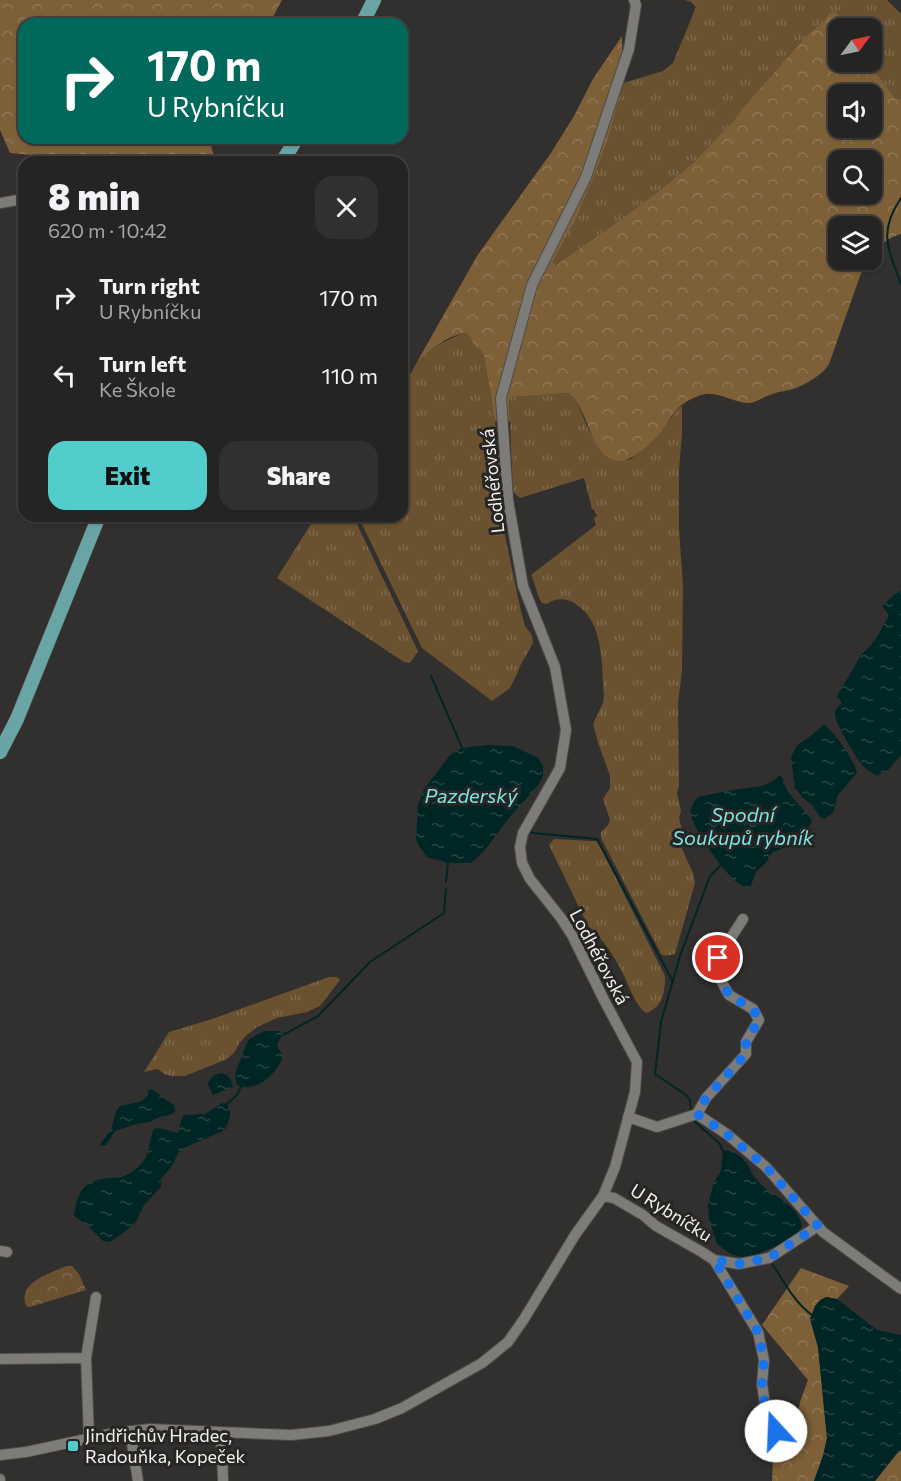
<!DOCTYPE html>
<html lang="en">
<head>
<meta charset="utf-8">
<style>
	:root { --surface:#262422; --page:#32302f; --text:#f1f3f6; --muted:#a4a4a5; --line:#424140; --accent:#52cdcc }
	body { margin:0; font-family:Commissioner,sans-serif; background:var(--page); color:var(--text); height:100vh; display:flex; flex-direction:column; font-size:22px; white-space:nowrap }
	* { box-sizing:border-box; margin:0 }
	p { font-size:20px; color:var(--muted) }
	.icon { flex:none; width:33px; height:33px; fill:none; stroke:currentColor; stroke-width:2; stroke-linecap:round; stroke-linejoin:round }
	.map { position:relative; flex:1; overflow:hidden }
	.drawer { position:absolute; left:18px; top:156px; width:390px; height:366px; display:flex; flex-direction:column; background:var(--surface); border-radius:18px; box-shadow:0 2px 4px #0004,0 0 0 2px var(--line) }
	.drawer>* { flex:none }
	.hud { position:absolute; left:18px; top:18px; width:390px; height:126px; border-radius:18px; box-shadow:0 2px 4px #0004,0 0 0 2px var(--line); background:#00695c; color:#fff; overflow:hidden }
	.needle { width:39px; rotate:57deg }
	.tools { position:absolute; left:828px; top:18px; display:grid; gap:12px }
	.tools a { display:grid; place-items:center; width:54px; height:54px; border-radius:12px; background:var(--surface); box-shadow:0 2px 4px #0004,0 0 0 2px var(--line); font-size:30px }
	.pin { position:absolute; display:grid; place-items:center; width:51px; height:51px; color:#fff; margin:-26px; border:3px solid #fff; border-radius:50%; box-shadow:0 2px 6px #0007 }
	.me { position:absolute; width:66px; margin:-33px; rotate:340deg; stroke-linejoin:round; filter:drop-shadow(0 0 4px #0008) }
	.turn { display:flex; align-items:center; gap:21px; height:126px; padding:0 30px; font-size:27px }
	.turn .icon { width:78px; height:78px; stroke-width:2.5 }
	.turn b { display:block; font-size:42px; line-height:51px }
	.round { display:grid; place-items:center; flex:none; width:63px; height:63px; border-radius:18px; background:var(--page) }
	.headline { display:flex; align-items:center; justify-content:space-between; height:102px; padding:0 30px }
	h1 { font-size:36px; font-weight:800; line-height:45px }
	.button { display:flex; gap:12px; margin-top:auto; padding:12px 30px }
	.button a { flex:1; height:69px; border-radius:18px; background:var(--accent); color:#111; font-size:24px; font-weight:800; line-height:69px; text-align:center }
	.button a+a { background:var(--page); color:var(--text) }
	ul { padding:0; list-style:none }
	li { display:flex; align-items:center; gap:18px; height:78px; padding:0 30px }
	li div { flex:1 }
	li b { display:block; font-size:22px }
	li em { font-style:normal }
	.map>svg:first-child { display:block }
	.grass { fill:url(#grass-tufts) }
	.forest { fill:url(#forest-crowns); fill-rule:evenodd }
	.park { fill:url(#park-crowns) }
	.water { fill:url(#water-ripples) }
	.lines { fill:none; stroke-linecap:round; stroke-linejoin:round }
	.stream { stroke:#002525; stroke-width:2 }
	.minor-casing { stroke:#4e4c4a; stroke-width:12 }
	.major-casing { stroke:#4e4c4a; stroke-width:15 }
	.minor { stroke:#7e7c79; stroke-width:10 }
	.major { stroke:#68a5a4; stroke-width:14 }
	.route { stroke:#1a73e8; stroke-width:10; stroke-dasharray:0 18 }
	.poi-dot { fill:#52cdcc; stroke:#282624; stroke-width:2 }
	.labels { text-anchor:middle; stroke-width:6; stroke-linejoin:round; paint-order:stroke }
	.street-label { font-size:18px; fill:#f3f2f0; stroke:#282624 }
	.poi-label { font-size:18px; fill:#f3f2f0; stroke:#282624; text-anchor:start }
	.water-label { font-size:20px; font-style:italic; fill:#7be5e3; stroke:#282624 }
</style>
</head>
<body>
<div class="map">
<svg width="901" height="1481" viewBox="0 0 901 1481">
	<defs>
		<pattern id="grass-tufts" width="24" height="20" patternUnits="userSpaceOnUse" patternTransform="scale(1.5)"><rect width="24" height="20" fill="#6a512f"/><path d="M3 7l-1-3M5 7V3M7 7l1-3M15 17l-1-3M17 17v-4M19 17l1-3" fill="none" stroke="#806a4d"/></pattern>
		<pattern id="forest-crowns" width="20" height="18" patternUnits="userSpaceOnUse" patternTransform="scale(1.5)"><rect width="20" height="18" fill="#7e6038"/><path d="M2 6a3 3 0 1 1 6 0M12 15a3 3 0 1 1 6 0" fill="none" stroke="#917755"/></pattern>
		<pattern id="park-crowns" width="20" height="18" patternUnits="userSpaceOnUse" patternTransform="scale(1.5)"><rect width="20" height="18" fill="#6a512f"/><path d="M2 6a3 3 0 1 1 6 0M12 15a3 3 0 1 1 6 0" fill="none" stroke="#806a4d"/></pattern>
		<pattern id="water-ripples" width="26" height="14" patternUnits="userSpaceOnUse" patternTransform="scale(1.5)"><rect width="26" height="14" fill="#002525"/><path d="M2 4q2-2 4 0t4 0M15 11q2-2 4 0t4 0" fill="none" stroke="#264545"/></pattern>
	</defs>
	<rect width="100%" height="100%" fill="#32302e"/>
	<path class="grass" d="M685,0H887L901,14V99H896L868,62H872V28H846L842,19L829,14L824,21L807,35L741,110L734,120L693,163L655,194L613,225L556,265L553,262L555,257L612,126L623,83L663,71L673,63L696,7L691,2Z
		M467,332C471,336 472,343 476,347C480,350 482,351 484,356L495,421L500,461V512L520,607L525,626L532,635L533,643L520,666L518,672L510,688L492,701L422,648L358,516H402V389L417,362L428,350L456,336Z
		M568,393C581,402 582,420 591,433C597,443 609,452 617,461L631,459L672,417L677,409L682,406V435L679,469V530L683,585L682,670L678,704L679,786L677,793L681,811L679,818L683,834L682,849L693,873L695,883L675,954C670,955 665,957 661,954L601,838V832L608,825L610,820L603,799L610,788V776L599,745L593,724L603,703L604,695C601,664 605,621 574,603C566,598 555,598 547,604L542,603C536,594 536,584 531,575L596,525L594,518L597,516L594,510L592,509L584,478L520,498L513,492L509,400L511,397Z
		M316,516H353L418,651L410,663L404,662L277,578Z
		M554,839L591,841H596L599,844L665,976C665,991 663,1008 646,1013C633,1003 630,986 622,972C614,955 602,938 588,926L549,845Z
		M329,977H337L340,980L320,1006L307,1012L277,1018L257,1027L248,1034L240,1042L234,1053L225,1060L185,1076H172L164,1074L158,1069L144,1072L169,1032L212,1019Z"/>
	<path class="forest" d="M0,0H282L269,24H24V138H213C209,148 213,159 224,161L266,158L273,155L277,148L269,162H34L33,155L10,153L0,130Z
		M835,11L839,16L846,28H838V62H868L896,99H901V234C891,237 878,245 872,253V226H838V260H868L860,276L829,364C822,375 808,383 796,388C788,391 778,391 770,395C763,397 755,403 749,403C731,403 715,387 696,397C690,399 681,405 677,409C671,416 666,425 661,432C652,442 631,463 617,461C589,456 589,407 568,393L511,397L509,400L510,421H495L484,356C482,351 480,350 476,347C472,343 471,337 467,333C449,334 429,350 417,362L477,256L551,153L574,116L593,79L622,36L623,83L612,126L596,171L576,218L555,257L553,262L556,265L613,225L655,194L693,163L734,120L741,110L807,35L824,21L829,14ZM838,94H872V128H838ZM838,160H872V194H838Z
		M801,1268L849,1286L837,1299L826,1297L810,1319L818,1347L827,1438L823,1456L814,1481H772L773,1459L784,1447L793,1444L800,1402L808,1380L762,1325Z
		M901,1450V1481H875L898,1452Z"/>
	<path class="park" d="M67,1266H72L79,1274L86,1290L30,1307L26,1306C17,1282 51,1273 67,1266Z"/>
	<path class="water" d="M901,591V755L889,769L877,776C872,773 866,769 862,765C855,756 836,725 835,715C835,709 838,706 842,703L837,696L861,655L870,646L877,637L889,615L882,606L895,594Z
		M824,725C835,733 854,759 857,773L838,795L833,813L824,819L820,817L812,805L803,798L795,788L791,757L797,745L808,738Z
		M488,745L513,746L538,758L543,766V775L539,784L509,818L485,850L476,859L470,863H448L427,857L419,846L416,839L418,805L424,789L450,755L462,748Z
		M780,775C785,780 784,787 789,793C796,803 805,810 812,821L810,825L788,846L772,853L766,863L756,872L750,888C744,887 738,884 734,880C723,870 687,823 691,809C692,805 695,800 698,797L732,790L762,786L773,781Z
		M265,1031H279L283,1035C274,1046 277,1045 283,1056C277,1074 257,1093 237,1085C233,1073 238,1066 242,1056C244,1051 245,1046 248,1041C252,1036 259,1034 265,1031Z
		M222,1073C229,1075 232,1080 233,1087L213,1095L208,1084C211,1077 214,1074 222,1073Z
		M148,1088C158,1091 165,1100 174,1105L175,1112L170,1115L159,1117L150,1122L136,1124L115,1131L106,1145L102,1146L100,1144L111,1130L116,1111L120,1106L142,1101L148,1095Z
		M222,1103L227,1104C233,1113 229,1120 225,1130L184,1148L178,1153L172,1166L161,1179V1187L144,1205L136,1222L127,1230L110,1242L103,1241L87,1225L74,1216C77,1193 82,1181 108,1178C115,1177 120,1179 126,1175C132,1173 137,1168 141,1164C151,1154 148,1140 154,1129L160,1128L178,1133L181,1120L184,1115L205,1114Z
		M723,1150C730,1151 735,1152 741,1157C750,1164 750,1173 757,1180C771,1197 799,1203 802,1227L795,1235L784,1243L747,1258L732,1255L717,1244L709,1219L708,1204L714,1182L721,1171Z
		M826,1297L837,1299L877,1330L901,1335V1450L898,1452L875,1481H814L823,1456L827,1438L818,1347L810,1319L815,1306L820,1300Z"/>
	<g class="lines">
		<path class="stream" d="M901,198C878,232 888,248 901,284
			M431,676L463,750
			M529,831L533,833L597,839L673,982
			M446,882L448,863
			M283,1035L318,1016L370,962L444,913L446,889
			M227,1104L237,1095L241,1086
			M691,1112L690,1100L686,1095L655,1074L661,1022L680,956L710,876L722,864
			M694,1121L719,1143L724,1153
			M770,1260C782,1279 794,1302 812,1315"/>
		<g class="minor-casing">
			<path id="minor" d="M0,203L24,199
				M697,1114L706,1098L746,1054V1042L759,1020L753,1009L729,995L717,973L718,958L743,919
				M628,1117L657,1127L697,1114L728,1135L766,1167L823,1232L901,1289
				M603,1196L614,1198L643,1215L656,1226L702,1252L714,1260L739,1264L769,1258L818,1226
				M0,1251L7,1252
				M714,1260L758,1332L764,1360L762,1384L765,1404L776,1431
				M86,1358L96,1297
				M0,1359L86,1358L89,1438
				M130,1431L138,1481
				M219,1432L222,1450L223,1480
				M0,1455L26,1452L114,1433L150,1429L291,1435L329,1431L375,1419L402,1408L482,1363L508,1342L524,1319L575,1235L603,1196L615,1167L635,1092L637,1062L604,1000L572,935L561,918L530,879L522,863L520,847L523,833L560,768L566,730L555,667L523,586L508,500L501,398L532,285L586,177L629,49L636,5L634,0
				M0,1479V1481"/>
		</g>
		<g class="major-casing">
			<path id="major" d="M362,24L374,0
				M282,162L297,138
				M0,752L17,719L99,516"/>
		</g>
		<use href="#minor" class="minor"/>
		<use href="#major" class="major"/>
	</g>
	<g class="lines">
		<path class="route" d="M718,958L717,973L729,995L753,1009L759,1020L746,1042V1054L706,1098L697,1114L728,1135L766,1167L818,1226L769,1258L739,1264L714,1260L758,1332L764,1360L762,1384L765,1404L776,1431"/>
	</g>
	<rect class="poi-dot" x="67" y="1440" width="12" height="12" rx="3"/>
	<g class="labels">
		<g class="street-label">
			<text transform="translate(493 481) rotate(-96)" y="6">Lodhéřovská</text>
			<text transform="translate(599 957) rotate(62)" y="6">Lodhéřovská</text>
			<text transform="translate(671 1213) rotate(32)" y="6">U Rybníčku</text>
		</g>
		<g class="poi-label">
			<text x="85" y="1442">Jindřichův Hradec,<tspan x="85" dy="21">Radouňka, Kopeček</tspan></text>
		</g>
		<g class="water-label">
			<text x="471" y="803">Pazderský</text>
			<text x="743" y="822">Spodní<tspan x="743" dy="23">Soukupů rybník</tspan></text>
		</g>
	</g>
</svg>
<div class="tools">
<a><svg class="needle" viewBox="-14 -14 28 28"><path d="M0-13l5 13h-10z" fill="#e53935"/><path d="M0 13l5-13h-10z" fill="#a4a4a5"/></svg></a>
<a><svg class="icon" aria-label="sound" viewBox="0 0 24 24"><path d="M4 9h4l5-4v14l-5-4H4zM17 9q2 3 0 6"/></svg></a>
<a><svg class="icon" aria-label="search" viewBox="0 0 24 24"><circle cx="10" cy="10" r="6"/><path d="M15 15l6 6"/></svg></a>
<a><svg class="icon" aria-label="layers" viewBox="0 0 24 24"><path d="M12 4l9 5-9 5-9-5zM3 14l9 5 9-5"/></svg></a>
</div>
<div class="pin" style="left:718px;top:958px;background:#d93025"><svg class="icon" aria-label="arrive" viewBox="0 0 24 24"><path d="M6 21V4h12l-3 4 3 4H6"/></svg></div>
<svg class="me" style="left:776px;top:1431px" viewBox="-20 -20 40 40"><circle r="19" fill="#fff"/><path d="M0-13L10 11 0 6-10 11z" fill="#1a73e8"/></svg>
<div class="hud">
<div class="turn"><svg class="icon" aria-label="right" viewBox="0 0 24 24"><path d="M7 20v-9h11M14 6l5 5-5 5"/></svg><div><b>170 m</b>U Rybníčku</div></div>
</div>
<section class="drawer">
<div class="headline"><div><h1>8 min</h1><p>620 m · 10:42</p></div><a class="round"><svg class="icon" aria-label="close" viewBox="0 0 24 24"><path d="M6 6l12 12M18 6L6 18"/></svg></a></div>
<ul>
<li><svg class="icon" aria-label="right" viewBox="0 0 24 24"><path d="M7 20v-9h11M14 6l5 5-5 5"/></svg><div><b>Turn right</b><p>U Rybníčku</p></div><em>170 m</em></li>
<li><svg class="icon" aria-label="left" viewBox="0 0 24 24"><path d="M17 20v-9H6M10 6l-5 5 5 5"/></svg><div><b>Turn left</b><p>Ke Škole</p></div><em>110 m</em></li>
</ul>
<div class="button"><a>Exit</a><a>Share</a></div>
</section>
</div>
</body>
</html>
